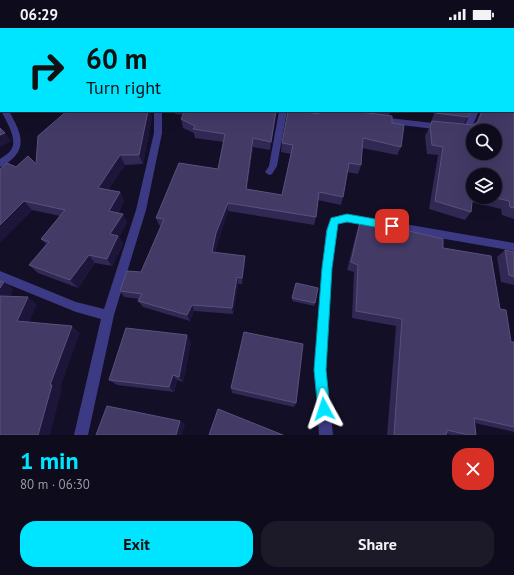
<!DOCTYPE html>
<html lang="en">
<head>
<meta charset="utf-8">
<style>
	:root { --surface:#0e0b1c; --page:#1c1929; --text:#f1f3f6; --muted:#9b9ba3; --line:#2e2b3b; --accent:#00e5ff }
	body { margin:0; font-family:"PT Sans",sans-serif; background:var(--page); color:var(--text); height:100vh; display:flex; flex-direction:column; font-size:15px; white-space:nowrap }
	* { box-sizing:border-box; margin:0 }
	p { font-size:13px; color:var(--muted) }
	.icon { flex:none; width:22px; height:22px; fill:none; stroke:currentColor; stroke-width:2; stroke-linecap:round; stroke-linejoin:round }
	.map { position:relative; height:407px; overflow:hidden }
	.details { display:flex; flex-direction:column; background:var(--surface); flex:1 }
	.details>* { flex:none }
	.guide { position:absolute; left:0px; top:0px; width:514px; height:84px; box-shadow:0 4px 16px #0002,0 0 0 1px var(--line); background:#00e5ff; color:#111; overflow:hidden }
	.fabs { position:absolute; left:466px; top:96px; display:grid; gap:8px }
	.fabs a { display:grid; place-items:center; width:36px; height:36px; border-radius:50%; background:var(--surface); box-shadow:0 4px 16px #0002,0 0 0 1px var(--line); font-size:20px }
	.pin { position:absolute; display:grid; place-items:center; width:34px; height:34px; color:#fff; margin:-17px; border-radius:8px; box-shadow:0 2px 6px #0006 }
	.me { position:absolute; width:44px; margin:-22px; rotate:355deg; stroke-linejoin:round; filter:drop-shadow(0 0 3px #0008) }
	.turn { display:flex; align-items:center; gap:14px; height:84px; padding:0 20px; font-size:18px }
	.turn .icon { width:52px; height:52px; stroke-width:2.5 }
	.turn b { display:block; font-size:28px; line-height:34px }
	.round { display:grid; place-items:center; flex:none; width:42px; height:42px; border-radius:16px; background:var(--page) }
	.overview { display:flex; align-items:center; justify-content:space-between; height:68px; padding:0 20px }
	h1 { font-size:24px; font-weight:700; line-height:30px; color:var(--accent) }
	.primary-button { display:flex; gap:8px; margin-top:auto; padding:8px 20px }
	.primary-button a { flex:1; height:46px; border-radius:16px; background:var(--accent); color:#111; font-size:16px; font-weight:700; line-height:46px; text-align:center }
	.primary-button a+a { background:var(--page); color:var(--text) }
	.status { display:flex; justify-content:space-between; align-items:center; height:28px; padding:0 20px; background:var(--surface); direction:ltr }
	.status svg { height:11px; fill:currentColor }
	.map>svg:first-child { display:block }
	.lines { fill:none; stroke-linecap:round; stroke-linejoin:round }
	.minor { fill:#3d3a85; fill-rule:evenodd }
	.wall { fill:#312854; fill-rule:evenodd }
	.shaded-wall { fill:#1d163a }
	.building { fill:#433a66; stroke:#5a527e; fill-rule:evenodd }
	.route { fill:#00e5ff; stroke:#0095a6 }
</style>
</head>
<body>
<div class="status"><b>06:29</b><svg viewBox="0 0 49 12"><path d="M0 12V9h3v3zM5 12V6h3v6zM10 12V3h3v9zM15 12V0h3v12zM26 1h20v11H26zM47 4h2v5h-2z"/></svg></div>
<div class="map">
<svg width="514" height="407" viewBox="0 0 514 407">
	<rect width="100%" height="100%" fill="#130f26"/>
	<g class="lines">
		<path class="minor" d="M513,56H514V60H513Z
			M1,83H9C18,100 29,117 11,132C7,135 4,138 0,139V131C4,128 10,125 12,120C17,110 6,92 1,83Z
			M154,83H162V105L146,182L114,287L88,407H74L101,291L76,284L0,253V243L76,274L104,281L136,182L154,105Z
			M279,83H287L277,138L272,146L269,147L265,144L269,138Z
			M303,83H323L336,85L337,87L333,89L307,85Z
			M471,83H479L470,104L457,103V99H464Z
			M380,89L442,96L446,99L442,102L377,94L376,92Z
			M347,186L514,215V223L347,194L338,196L332,240L326,342L333,407H319L314,342L326,202L331,190Z"/>
	</g>
	<path class="wall" d="M192,0H514V43L513,42V1H194Z
		M67,83H150L152,89L143,136L125,137L108,162L120,164L124,173L118,185L123,186L127,195L119,209L123,216L112,238L95,235L78,260L38,245L29,237L46,216L41,211L60,188L32,182L0,214L16,139L36,136Z
		M174,83H277L270,122L253,119L247,161L282,167L291,126L281,124L282,115L319,86V83H391L389,88L392,95L401,119L397,127L362,120L361,137L358,146L347,144L343,169L341,177L318,172L316,189L314,197L228,183L218,213L215,225L245,228V235L242,256H238L233,286L194,283L190,293L143,279L138,273L139,271L124,269L120,263L141,244L161,198L159,197L156,190L218,141L224,114L195,110L194,105L183,100L181,91L183,87L175,86Z
		M435,83H471L464,96L473,97L475,96L481,83H514V191L502,187L501,181L472,174L471,184L465,192L429,181L438,127L427,126L425,108L432,94H431ZM473,147L495,169H473Z
		M360,194L399,205L401,201L443,220L500,281L511,314H514V404L475,395L476,407H452L446,406V407H387L396,298L352,290L354,244L347,242L357,203Z
		M505,222L514,224V257L501,254L497,229Z
		M296,255L315,275L314,278L292,273Z
		M191,314L183,354L177,352L174,364L117,357L109,352Z
		M231,360L296,375L294,379L232,365Z"/>
	<path class="shaded-wall" d="M128,0H156L153,1H125Z
		M148,83H150L152,89L143,136L139,127Z
		M276,83H277V86L270,122L271,114Z
		M5,105L11,113L0,119V107Z
		M253,110V119L246,169V161Z
		M120,127L125,137L103,169L98,160Z
		M120,164L124,173L114,192L109,183Z
		M24,173L32,182L0,214V197Z
		M228,175V183L218,213L213,232L212,224L216,205Z
		M123,186L127,195L119,209L123,216L112,238L107,231L110,206Z
		M89,227L95,235L78,260L70,252Z
		M245,228V235L242,256V250Z
		M237,249L238,256L233,286L232,280Z
		M4,254L14,261L7,275L0,270V260Z
		M28,269L37,276L27,299L17,293Z
		M192,277L194,283L190,293L187,287Z
		M72,298L80,305L60,360L62,361L50,407H38L50,357Z
		M187,307L191,314L183,354L179,349Z
		M173,347L177,352L174,364L169,359Z
		M180,393L185,396L182,407H176Z"/>
	<path class="building" d="M0,0H10L11,1H1V49H0Z
		M38,0H128L125,1H34Z
		M208,0H514V32H513V1H210Z
		M513,82L514,83V180L510,179L509,173L492,169H495V147H473V165L471,184L435,173L443,119L432,117L430,99L432,93L473,97L478,94L482,83H513ZM473,103H495V125H473Z
		M67,83H148L139,127H120L98,160L120,164L109,183L123,186L110,206L118,208L107,231L89,227L70,252L29,237L49,214L41,211L65,182L24,173L0,197V141L7,135L16,139L28,128L36,136L38,108Z
		M185,83H276L271,114L253,110L246,161L282,167L293,117L282,115L288,83H300L319,86V83H352L392,88V95L404,97L401,119L363,110L361,137L349,135L343,169L319,164L316,189L228,175L216,205L212,224L245,228L242,250L237,249L232,280L192,277L187,287L138,273L142,266L120,263L127,243L141,244L164,191L156,190L179,135L218,141L225,106L193,101L195,98L181,91Z
		M436,83H471L468,89L435,85Z
		M0,100L5,105L0,107Z
		M360,194L401,205V201L443,211V220L491,228L500,281L506,282L511,314H514V399L474,390L476,407H469L447,402L446,407H394L402,291L356,283L358,237L351,234Z
		M505,222L514,224V249L509,247Z
		M0,253L4,254L0,260Z
		M296,255L318,260L315,275L292,270Z
		M0,268L28,269L17,293L72,298L50,357H52L38,407H0Z
		M126,300L187,307L179,349L173,347L169,359L109,352Z
		M244,304L303,316L296,375L231,360Z
		M107,378L180,393L176,407H96Z
		M218,381L283,407H209Z"/>
	<path class="route" d="M347,186L392,194L397,198L392,202L347,194L338,196L332,240L326,342L330,381L328,385L324,387L319,385L318,381L314,342L322,240L327,202L331,190Z"/>
</svg>
<div class="fabs">
<a><svg class="icon" aria-label="search" viewBox="0 0 24 24"><circle cx="10" cy="10" r="6"/><path d="M15 15l6 6"/></svg></a>
<a><svg class="icon" aria-label="layers" viewBox="0 0 24 24"><path d="M12 4l9 5-9 5-9-5zM3 14l9 5 9-5"/></svg></a>
</div>
<div class="pin" style="left:392px;top:198px;background:#d93025"><svg class="icon" aria-label="arrive" viewBox="0 0 24 24"><path d="M6 21V4h12l-3 4 3 4H6"/></svg></div>
<svg class="me" style="left:324px;top:381px" viewBox="-20 -20 40 40"><path d="M0-17L14 15 0 8-14 15z" fill="#00e5ff" stroke="#fff" stroke-width="4"/></svg>
<div class="guide">
<div class="turn"><svg class="icon" aria-label="right" viewBox="0 0 24 24"><path d="M7 20v-9h11M14 6l5 5-5 5"/></svg><div><b>60 m</b>Turn right</div></div>
</div>
</div>
<section class="details">
<div class="overview"><div><h1>1 min</h1><p>80 m · 06:30</p></div><a class="round" style="background:#d93025;color:#fff"><svg class="icon" aria-label="close" viewBox="0 0 24 24"><path d="M6 6l12 12M18 6L6 18"/></svg></a></div>
<div class="primary-button"><a>Exit</a><a>Share</a></div>
</section>
</body>
</html>
